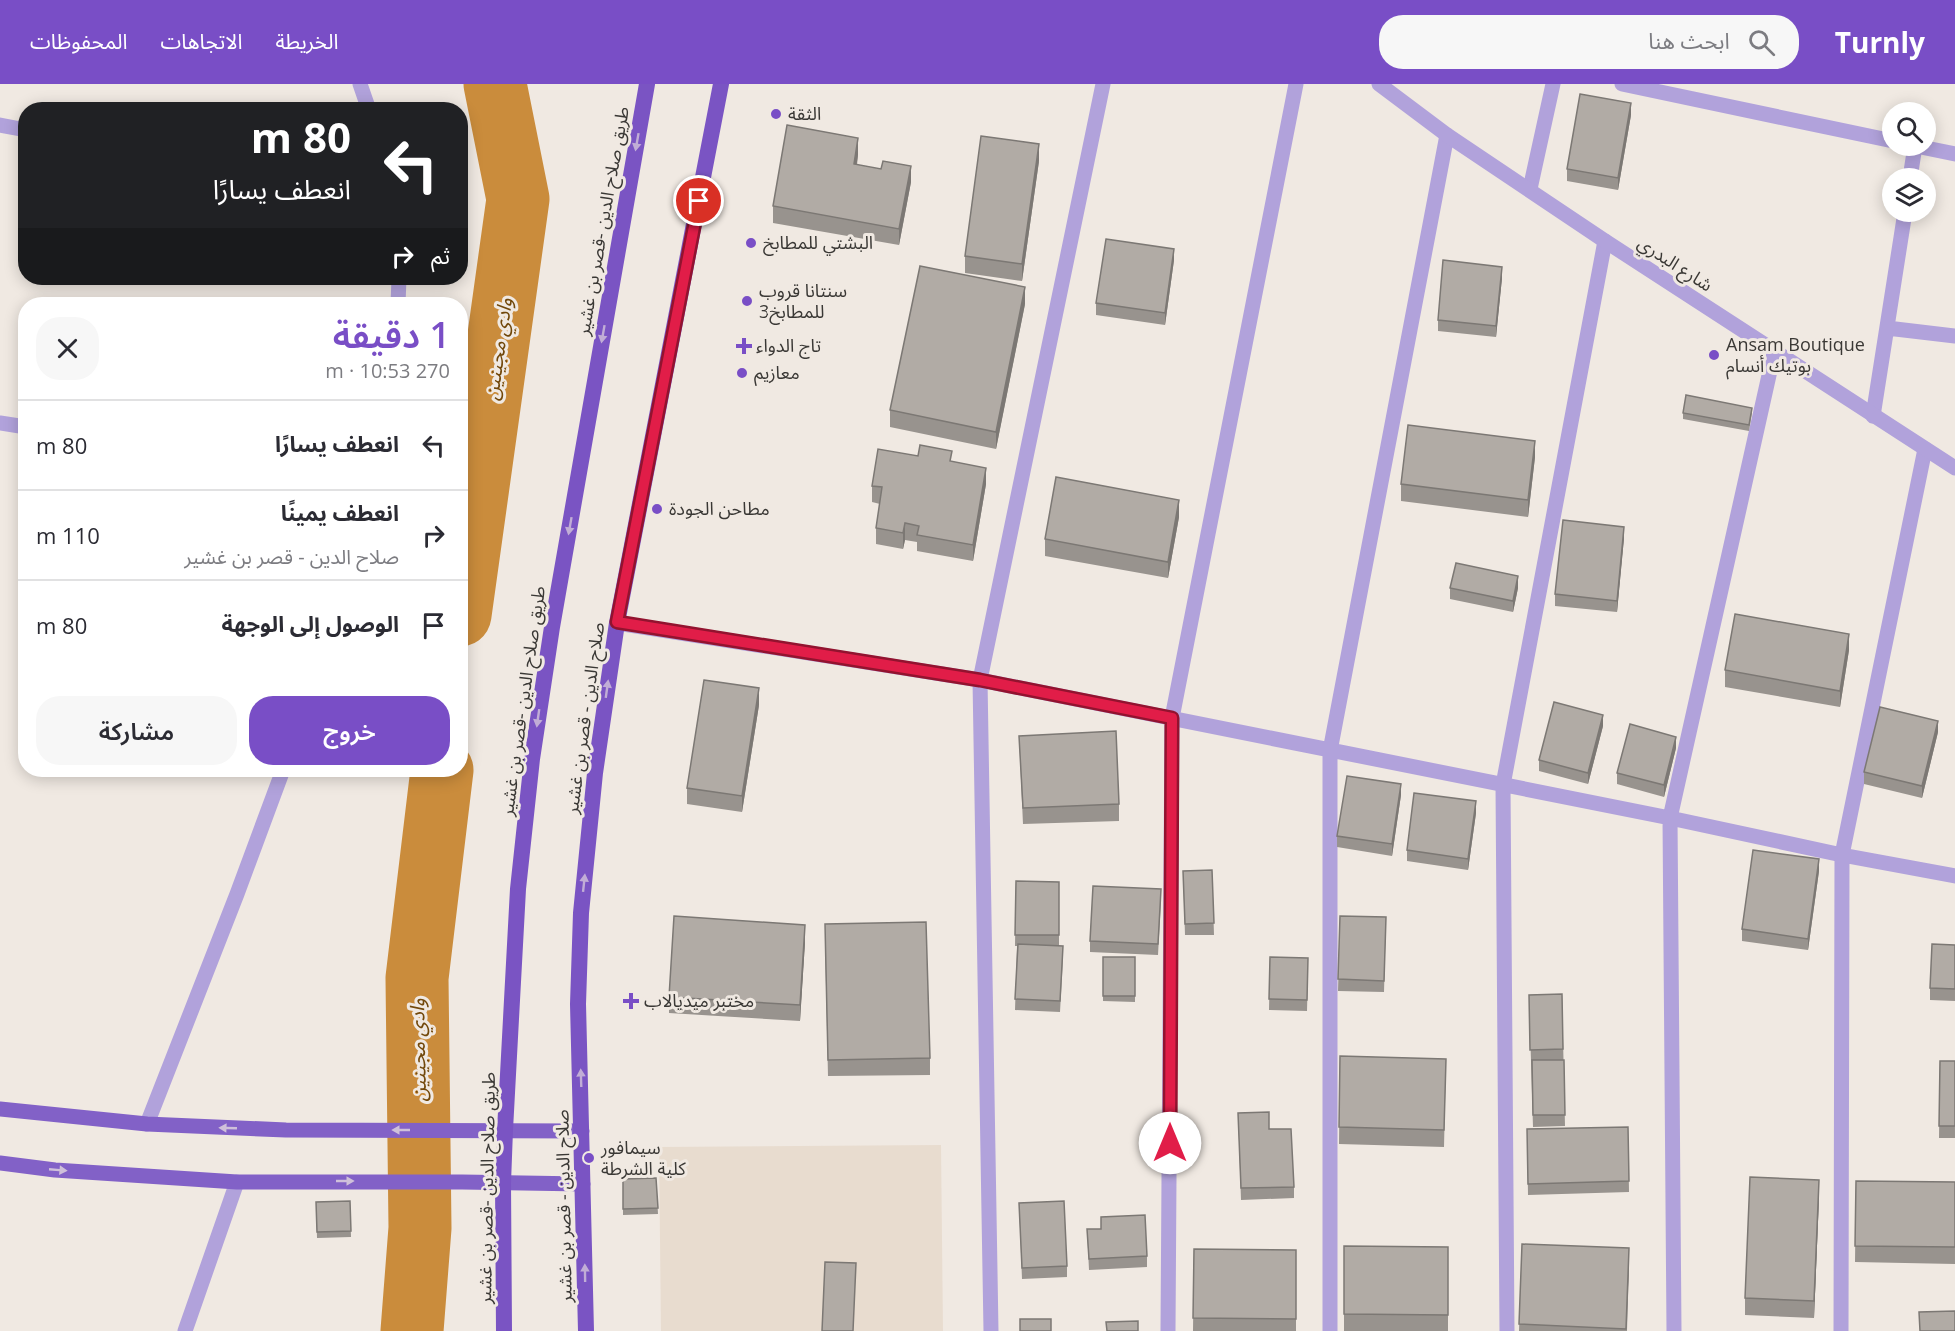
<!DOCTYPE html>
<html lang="ar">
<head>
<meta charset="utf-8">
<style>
	:root { --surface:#fff; --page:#f7f7f7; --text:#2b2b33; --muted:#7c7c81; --line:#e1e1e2; --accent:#794ec6 }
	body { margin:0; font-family:"Open Sans","Noto Sans Arabic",sans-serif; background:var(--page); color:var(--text); direction:rtl; height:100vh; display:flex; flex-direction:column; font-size:22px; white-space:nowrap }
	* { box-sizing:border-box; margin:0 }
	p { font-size:20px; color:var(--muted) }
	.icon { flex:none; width:33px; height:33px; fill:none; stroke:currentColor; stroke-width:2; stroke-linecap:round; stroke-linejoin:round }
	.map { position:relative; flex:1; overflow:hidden; direction:ltr }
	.side { position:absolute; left:18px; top:213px; width:450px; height:480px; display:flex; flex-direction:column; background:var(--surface); border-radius:24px; box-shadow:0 3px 15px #0003; direction:rtl }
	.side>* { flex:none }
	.banner { position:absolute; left:18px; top:18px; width:450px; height:183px; border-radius:24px; box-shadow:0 3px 15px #0003; direction:rtl; background:#202124; color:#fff; overflow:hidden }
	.controls { position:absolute; left:1882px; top:18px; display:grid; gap:12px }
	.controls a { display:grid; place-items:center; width:54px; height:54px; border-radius:50%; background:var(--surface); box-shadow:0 3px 15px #0003; font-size:30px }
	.pin { position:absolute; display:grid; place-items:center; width:51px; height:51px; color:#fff; margin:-26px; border:3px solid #fff; border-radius:50%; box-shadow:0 2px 6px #0007 }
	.me { position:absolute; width:66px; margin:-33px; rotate:0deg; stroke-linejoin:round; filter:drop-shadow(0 0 4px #0008) }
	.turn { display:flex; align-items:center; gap:21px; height:126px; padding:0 18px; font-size:27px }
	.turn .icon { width:78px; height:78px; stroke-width:2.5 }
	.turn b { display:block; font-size:42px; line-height:51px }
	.then { display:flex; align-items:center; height:57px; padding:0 18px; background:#0003; gap:12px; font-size:22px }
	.round { display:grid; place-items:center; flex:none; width:63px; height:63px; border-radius:24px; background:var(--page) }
	.head { display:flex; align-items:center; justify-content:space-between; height:102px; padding:0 18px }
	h1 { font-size:36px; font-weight:600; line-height:45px; color:var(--accent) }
	.button { display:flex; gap:12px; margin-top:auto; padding:12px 18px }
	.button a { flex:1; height:69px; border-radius:24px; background:var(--accent); color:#fff; font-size:24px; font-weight:600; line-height:69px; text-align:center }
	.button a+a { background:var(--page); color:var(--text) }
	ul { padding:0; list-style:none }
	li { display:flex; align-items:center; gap:18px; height:90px; padding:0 18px; border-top:2px solid var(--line) }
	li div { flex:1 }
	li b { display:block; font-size:22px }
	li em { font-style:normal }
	header { display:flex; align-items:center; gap:36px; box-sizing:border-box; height:84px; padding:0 30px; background:var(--accent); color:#fff }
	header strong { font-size:28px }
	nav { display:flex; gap:33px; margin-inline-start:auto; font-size:21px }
	.search { width:420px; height:54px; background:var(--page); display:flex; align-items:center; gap:15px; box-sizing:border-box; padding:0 21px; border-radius:24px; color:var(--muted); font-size:22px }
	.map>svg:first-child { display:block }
	.built { fill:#e8dccf }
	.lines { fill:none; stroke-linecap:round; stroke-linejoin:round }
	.river { stroke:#ca8c3c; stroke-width:63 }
	.minor { stroke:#b1a2db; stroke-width:15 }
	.tertiary { stroke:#b1a2db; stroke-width:15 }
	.primary { stroke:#8261c7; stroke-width:15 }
	.trunk { stroke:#7a54c3; stroke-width:16 }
	.wall { fill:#98938e }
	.shaded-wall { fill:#7c7874 }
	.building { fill:#b1aba5; stroke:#7c7874; stroke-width:1.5 }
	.oneway { fill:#c1add6 }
	.oneway2 { fill:#cfc0da }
	.route-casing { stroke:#92132f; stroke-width:15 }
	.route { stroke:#e11d48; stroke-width:10 }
	.poi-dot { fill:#794ec6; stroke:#f0e9e2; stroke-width:2 }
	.labels { text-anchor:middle; stroke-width:6; stroke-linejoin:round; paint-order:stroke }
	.poi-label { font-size:18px; fill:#3a3835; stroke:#f0e9e2; text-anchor:start }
	.street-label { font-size:18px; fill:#3a3835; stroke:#f0e9e2 }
	.water-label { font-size:20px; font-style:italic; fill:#72480a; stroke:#f0e9e2 }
</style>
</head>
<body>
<header>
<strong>Turnly</strong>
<div class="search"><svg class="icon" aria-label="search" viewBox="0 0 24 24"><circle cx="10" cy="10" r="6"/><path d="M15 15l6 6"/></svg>ابحث هنا</div>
<nav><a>الخريطة</a><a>الاتجاهات</a><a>المحفوظات</a></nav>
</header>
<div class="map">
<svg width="1955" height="1247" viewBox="0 0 1955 1247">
	<rect width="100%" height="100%" fill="#f0e9e2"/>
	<path class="built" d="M941,1061L943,1247H661L659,1063Z"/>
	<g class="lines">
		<path class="river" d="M460,531L518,115L495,0
			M412,1247L420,1144L417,894L442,686"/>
		<path class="minor" d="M360,0L369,26
			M1622,0L1893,57
			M0,41L26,46
			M1916,62L1955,70
			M1910,94L1915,62
			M1530,105L1553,0
			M398,220L399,194
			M1887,244L1955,252
			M1873,332L1905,128
			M0,339L26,343
			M617,539L980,596L1670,734L1842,771L1955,792
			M147,1040L237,810L283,686
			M185,1247L237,1098
			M991,1247L980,596L1103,0
			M1168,1247L1172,634L1296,0
			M1330,1247V667L1447,51
			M1507,1247L1503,701L1605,157
			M1674,1247L1670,734L1774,269
			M1841,1247L1842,771L1925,365"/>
		<path class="tertiary" d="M1379,0L1447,51L1605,157L1955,384"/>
		<path class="primary" d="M0,1025L147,1040L286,1046L582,1047
			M0,1079L55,1086L237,1098H462L583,1100"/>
		<path class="trunk" d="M504,1247L503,1099L505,1046L518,805L532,675L552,543L647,0
			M586,1247L578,920L581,829L595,689L617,539L721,0"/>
	</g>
	<path class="wall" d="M1631,31L1618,106L1567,97V85Z
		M858,71L857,81L911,98L899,161L773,139V122Z
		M1039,77L1022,197L965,189V172Z
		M1174,176L1165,241L1096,231V219Z
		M1502,194L1496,253L1438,247V236Z
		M1025,220L996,365L890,343V326Z
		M1683,329H1752L1749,347L1683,335Z
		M1535,373L1528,433L1401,417V400Z
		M952,378L986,400L973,477L917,467V458L905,456L903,465L876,460V444L880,420L872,418V402Z
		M1179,433L1168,494L1045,472V455Z
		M1624,454L1617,528L1555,522V510Z
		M1450,504H1518L1513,528L1450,515Z
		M1849,566L1840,623L1725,603V586Z
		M759,621L742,728L687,720V704Z
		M1603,642L1588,700L1539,687V676Z
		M1938,648L1922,714L1864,700V688Z
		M1019,652L1119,720V737L1023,740Z
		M1676,664L1664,713L1617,700V689Z
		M1401,711L1392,772L1337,763V752Z
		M1476,729L1468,786L1407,777V766Z
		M1212,786L1214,851H1185L1183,787Z
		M1819,787L1808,866L1742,857V845Z
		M1016,797L1059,798V862L1063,874L1060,928L1015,926L1017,862H1015Z
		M1161,816L1158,871L1090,868V857Z
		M1340,832L1386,833L1384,908L1338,907Z
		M825,857L930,974V991L828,992Z
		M805,858L800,937L669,929V913Z
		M1955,861V917L1930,916V904Z
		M1103,873H1135V918L1103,917Z
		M1270,873L1308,885L1307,927L1269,926Z
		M1562,910L1565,1042L1533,1043L1529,911Z
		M1340,972L1446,975L1444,1063L1339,1060Z
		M1940,977H1955V1054H1939Z
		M1238,1029L1269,1045L1294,1103V1114L1241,1116Z
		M1628,1043L1629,1108L1528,1111L1527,1045Z
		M656,1094L658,1130L623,1131V1095Z
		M1856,1097L1955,1098V1180L1855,1178Z
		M1819,1113L1814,1234L1745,1231V1214Z
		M350,1117L351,1153L317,1154L316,1118Z
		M1019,1119L1067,1182V1193L1022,1195Z
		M1101,1133L1147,1172V1183L1089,1186L1087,1145H1101Z
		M1522,1160L1629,1181L1627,1247H1519Z
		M1344,1162L1448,1163V1247H1344Z
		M1194,1165L1296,1166V1247H1193Z"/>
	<path class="shaded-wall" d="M1631,19V31L1618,106V94Z
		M858,54V71L854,97V80Z
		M1039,60V77L1022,197V180Z
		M911,82V98L899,161V145Z
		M1174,165V176L1165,241V229Z
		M1502,183V194L1496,253V242Z
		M1025,203V220L996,365V348Z
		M1535,357V373L1528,433V416Z
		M986,384V400L973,477V461Z
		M1179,416V433L1168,494V478Z
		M905,439V456L903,465V449Z
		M1624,443V454L1617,528V517Z
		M1518,492V504L1513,528V517Z
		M1849,550V566L1840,623V607Z
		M759,604V621L742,728V712Z
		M1603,631V642L1588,700V689Z
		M1938,637V648L1922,714V702Z
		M1676,653V664L1664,713V701Z
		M1401,700V711L1392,772V760Z
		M1476,717V729L1468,786V775Z
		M1819,775V787L1808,866V855Z
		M805,841V858L800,937V921Z
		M1819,1096V1113L1814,1234V1217Z
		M1629,1164V1181L1626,1247Z"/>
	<path class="building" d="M1580,10L1631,19L1618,94L1567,85Z
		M787,41L858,54L854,80L881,85L883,77L911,82L899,145L773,122Z
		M981,52L1039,60L1022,180L965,172Z
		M1106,155L1174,165L1165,229L1096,219Z
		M1443,176L1502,183L1496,242L1438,236Z
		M920,182L1025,203L996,348L890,326Z
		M1686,311L1752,324L1749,341L1683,329Z
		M1408,341L1535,357L1528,416L1401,400Z
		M920,361L952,367L950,377L986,384L973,461L917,451L919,442L905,439L903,449L876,444L882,403L872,402L878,365L918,372Z
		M1056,393L1179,416L1168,478L1045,455Z
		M1563,436L1624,443L1617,517L1555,510Z
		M1456,479L1518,492L1513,517L1450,504Z
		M1735,530L1849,550L1840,607L1725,586Z
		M704,596L759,604L742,712L687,704Z
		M1554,618L1603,631L1588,689L1539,676Z
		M1880,623L1938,637L1922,702L1864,688Z
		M1630,640L1676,653L1664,701L1617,689Z
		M1116,647L1119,720L1023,724L1019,652Z
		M1347,692L1401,700L1392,760L1337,752Z
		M1414,709L1476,717L1468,775L1407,766Z
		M1753,766L1819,775L1808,855L1742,845Z
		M1212,786L1214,839L1185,840L1183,787Z
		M1016,797L1059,798V851H1015Z
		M1093,802L1161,805L1158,860L1090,857Z
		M674,832L805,841L800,921L669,913Z
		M1340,832L1386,833L1384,897L1338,895Z
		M926,838L930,974L828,976L825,840Z
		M1018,860L1063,862L1060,917L1015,915Z
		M1932,860L1955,861V905L1930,904Z
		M1103,873H1135V912H1103Z
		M1270,873L1308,874L1307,916L1269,915Z
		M1562,910L1563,965L1530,966L1529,911Z
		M1340,972L1446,975L1444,1046L1339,1043Z
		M1532,976H1564L1565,1031H1533Z
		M1940,977H1955V1042H1939Z
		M1269,1028V1045H1291L1294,1103L1241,1104L1238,1029Z
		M1628,1043L1629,1097L1528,1100L1527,1045Z
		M1750,1093L1819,1096L1814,1217L1745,1214Z
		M656,1094L658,1124L623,1125V1095Z
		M1856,1097L1955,1098V1163L1855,1162Z
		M350,1117L351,1147L317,1148L316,1118Z
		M1064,1117L1067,1182L1022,1184L1019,1119Z
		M1145,1131L1147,1172L1089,1175L1087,1145H1101V1133Z
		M1522,1160L1629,1164L1626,1245L1519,1240Z
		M1344,1162L1448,1163V1231L1344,1230Z
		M1194,1165L1296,1166V1235L1193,1234Z
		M825,1178L856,1179L853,1247H822Z
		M1955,1227V1247H1920L1919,1228Z
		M1020,1235H1051V1247H1020Z
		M1138,1237V1247H1107L1106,1238Z"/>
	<defs><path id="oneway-solid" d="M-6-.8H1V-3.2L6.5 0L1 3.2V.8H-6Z" transform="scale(1.5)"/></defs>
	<g class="oneway">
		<use href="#oneway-solid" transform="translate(637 58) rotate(100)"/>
		<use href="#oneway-solid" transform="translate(603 250) rotate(100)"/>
		<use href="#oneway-solid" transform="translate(570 442) rotate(100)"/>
		<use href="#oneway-solid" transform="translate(607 605) rotate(-82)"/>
		<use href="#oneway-solid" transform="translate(538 634) rotate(98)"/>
		<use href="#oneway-solid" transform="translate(584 799) rotate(-84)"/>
		<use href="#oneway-solid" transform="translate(581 994) rotate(-92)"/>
		<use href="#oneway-solid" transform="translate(585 1189) rotate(-91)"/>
	</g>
	<g class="oneway2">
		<use href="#oneway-solid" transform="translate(228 1044) rotate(-178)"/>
		<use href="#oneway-solid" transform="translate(401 1046) rotate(180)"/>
		<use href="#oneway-solid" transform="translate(58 1086) rotate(5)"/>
		<use href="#oneway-solid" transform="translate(345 1097)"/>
	</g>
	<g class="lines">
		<g class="route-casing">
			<path id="route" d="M699,117L617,538L980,596L1172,634L1170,1059"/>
		</g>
		<use href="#route" class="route"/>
	</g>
	<g class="poi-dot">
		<circle cx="776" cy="30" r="6"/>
		<circle cx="751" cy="159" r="6"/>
		<circle cx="747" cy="217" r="6"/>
		<path d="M741 253h6v6h6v6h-6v6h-6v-6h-6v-6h6z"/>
		<circle cx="1714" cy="271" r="6"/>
		<circle cx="742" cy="289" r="6"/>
		<circle cx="657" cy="425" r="6"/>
		<path d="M628 908h6v6h6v6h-6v6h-6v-6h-6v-6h6z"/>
		<circle cx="589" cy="1074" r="6"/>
	</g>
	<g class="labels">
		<g class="poi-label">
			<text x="788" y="36">الثقة</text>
			<text x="763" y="165">البشتي للمطابخ</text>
			<text x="759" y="213">سنتانا قروب<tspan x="759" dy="21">3للمطابخ</tspan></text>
			<text x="1726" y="267">Ansam Boutique<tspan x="1726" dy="21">بوتيك أنسام</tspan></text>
			<text x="756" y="268">تاج الدواء</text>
			<text x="754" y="295">معازيم</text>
			<text x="669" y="431">مطاحن الجودة</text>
			<text x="644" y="923">مختبر ميديالاب</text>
			<text x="601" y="1070">سيمافور<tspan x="601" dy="21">كلية الشرطة</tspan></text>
		</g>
		<g class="street-label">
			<text transform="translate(603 137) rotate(-80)" y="6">طريق صلاح الدين -قصر بن غشير</text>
			<text transform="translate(1675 180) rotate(33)" y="6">شارع البدري</text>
			<text transform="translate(523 617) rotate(-82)" y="6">طريق صلاح الدين -قصر بن غشير</text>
			<text transform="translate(585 634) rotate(-82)" y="6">صلاح الدين - قصر بن غشير</text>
			<text transform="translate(487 1104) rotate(-89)" y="6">طريق صلاح الدين -قصر بن غشير</text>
			<text transform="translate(564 1122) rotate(-91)" y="6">صلاح الدين - قصر بن غشير</text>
		</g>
		<g class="water-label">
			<text transform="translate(498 265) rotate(-82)" y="7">وادي مجينين</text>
			<text transform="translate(418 966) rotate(-91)" y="7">وادي مجينين</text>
		</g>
	</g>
</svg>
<div class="controls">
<a><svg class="icon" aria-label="search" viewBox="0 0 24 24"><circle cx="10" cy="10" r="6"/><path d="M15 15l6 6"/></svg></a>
<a><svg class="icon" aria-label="layers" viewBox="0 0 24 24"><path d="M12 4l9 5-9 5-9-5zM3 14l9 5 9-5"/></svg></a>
</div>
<div class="pin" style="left:699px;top:117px;background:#d93025"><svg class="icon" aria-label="arrive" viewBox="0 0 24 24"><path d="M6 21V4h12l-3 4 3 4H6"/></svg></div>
<svg class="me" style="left:1170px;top:1059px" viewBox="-20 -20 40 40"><circle r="19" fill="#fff"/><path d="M0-13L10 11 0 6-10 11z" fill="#e11d48"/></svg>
<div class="banner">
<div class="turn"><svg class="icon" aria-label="left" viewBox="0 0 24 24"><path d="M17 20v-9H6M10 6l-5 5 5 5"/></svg><div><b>80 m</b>انعطف يسارًا</div></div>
<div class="then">ثم<svg class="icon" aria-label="right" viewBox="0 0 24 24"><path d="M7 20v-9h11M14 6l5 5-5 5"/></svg></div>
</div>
<section class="side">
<div class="head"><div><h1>1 دقيقة</h1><p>270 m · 10:53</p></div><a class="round"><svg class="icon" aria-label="close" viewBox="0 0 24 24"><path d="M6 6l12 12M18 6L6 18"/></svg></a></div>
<ul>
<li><svg class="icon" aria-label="left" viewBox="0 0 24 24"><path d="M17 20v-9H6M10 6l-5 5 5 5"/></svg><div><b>انعطف يسارًا</b></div><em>80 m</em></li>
<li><svg class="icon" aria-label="right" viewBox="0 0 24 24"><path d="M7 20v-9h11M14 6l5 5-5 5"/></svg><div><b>انعطف يمينًا</b><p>صلاح الدين - قصر بن غشير</p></div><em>110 m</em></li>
<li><svg class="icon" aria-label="arrive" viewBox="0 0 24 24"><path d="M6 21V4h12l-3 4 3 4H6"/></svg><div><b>الوصول إلى الوجهة</b></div><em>80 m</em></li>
</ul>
<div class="button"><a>خروج</a><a>مشاركة</a></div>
</section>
</div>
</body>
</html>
